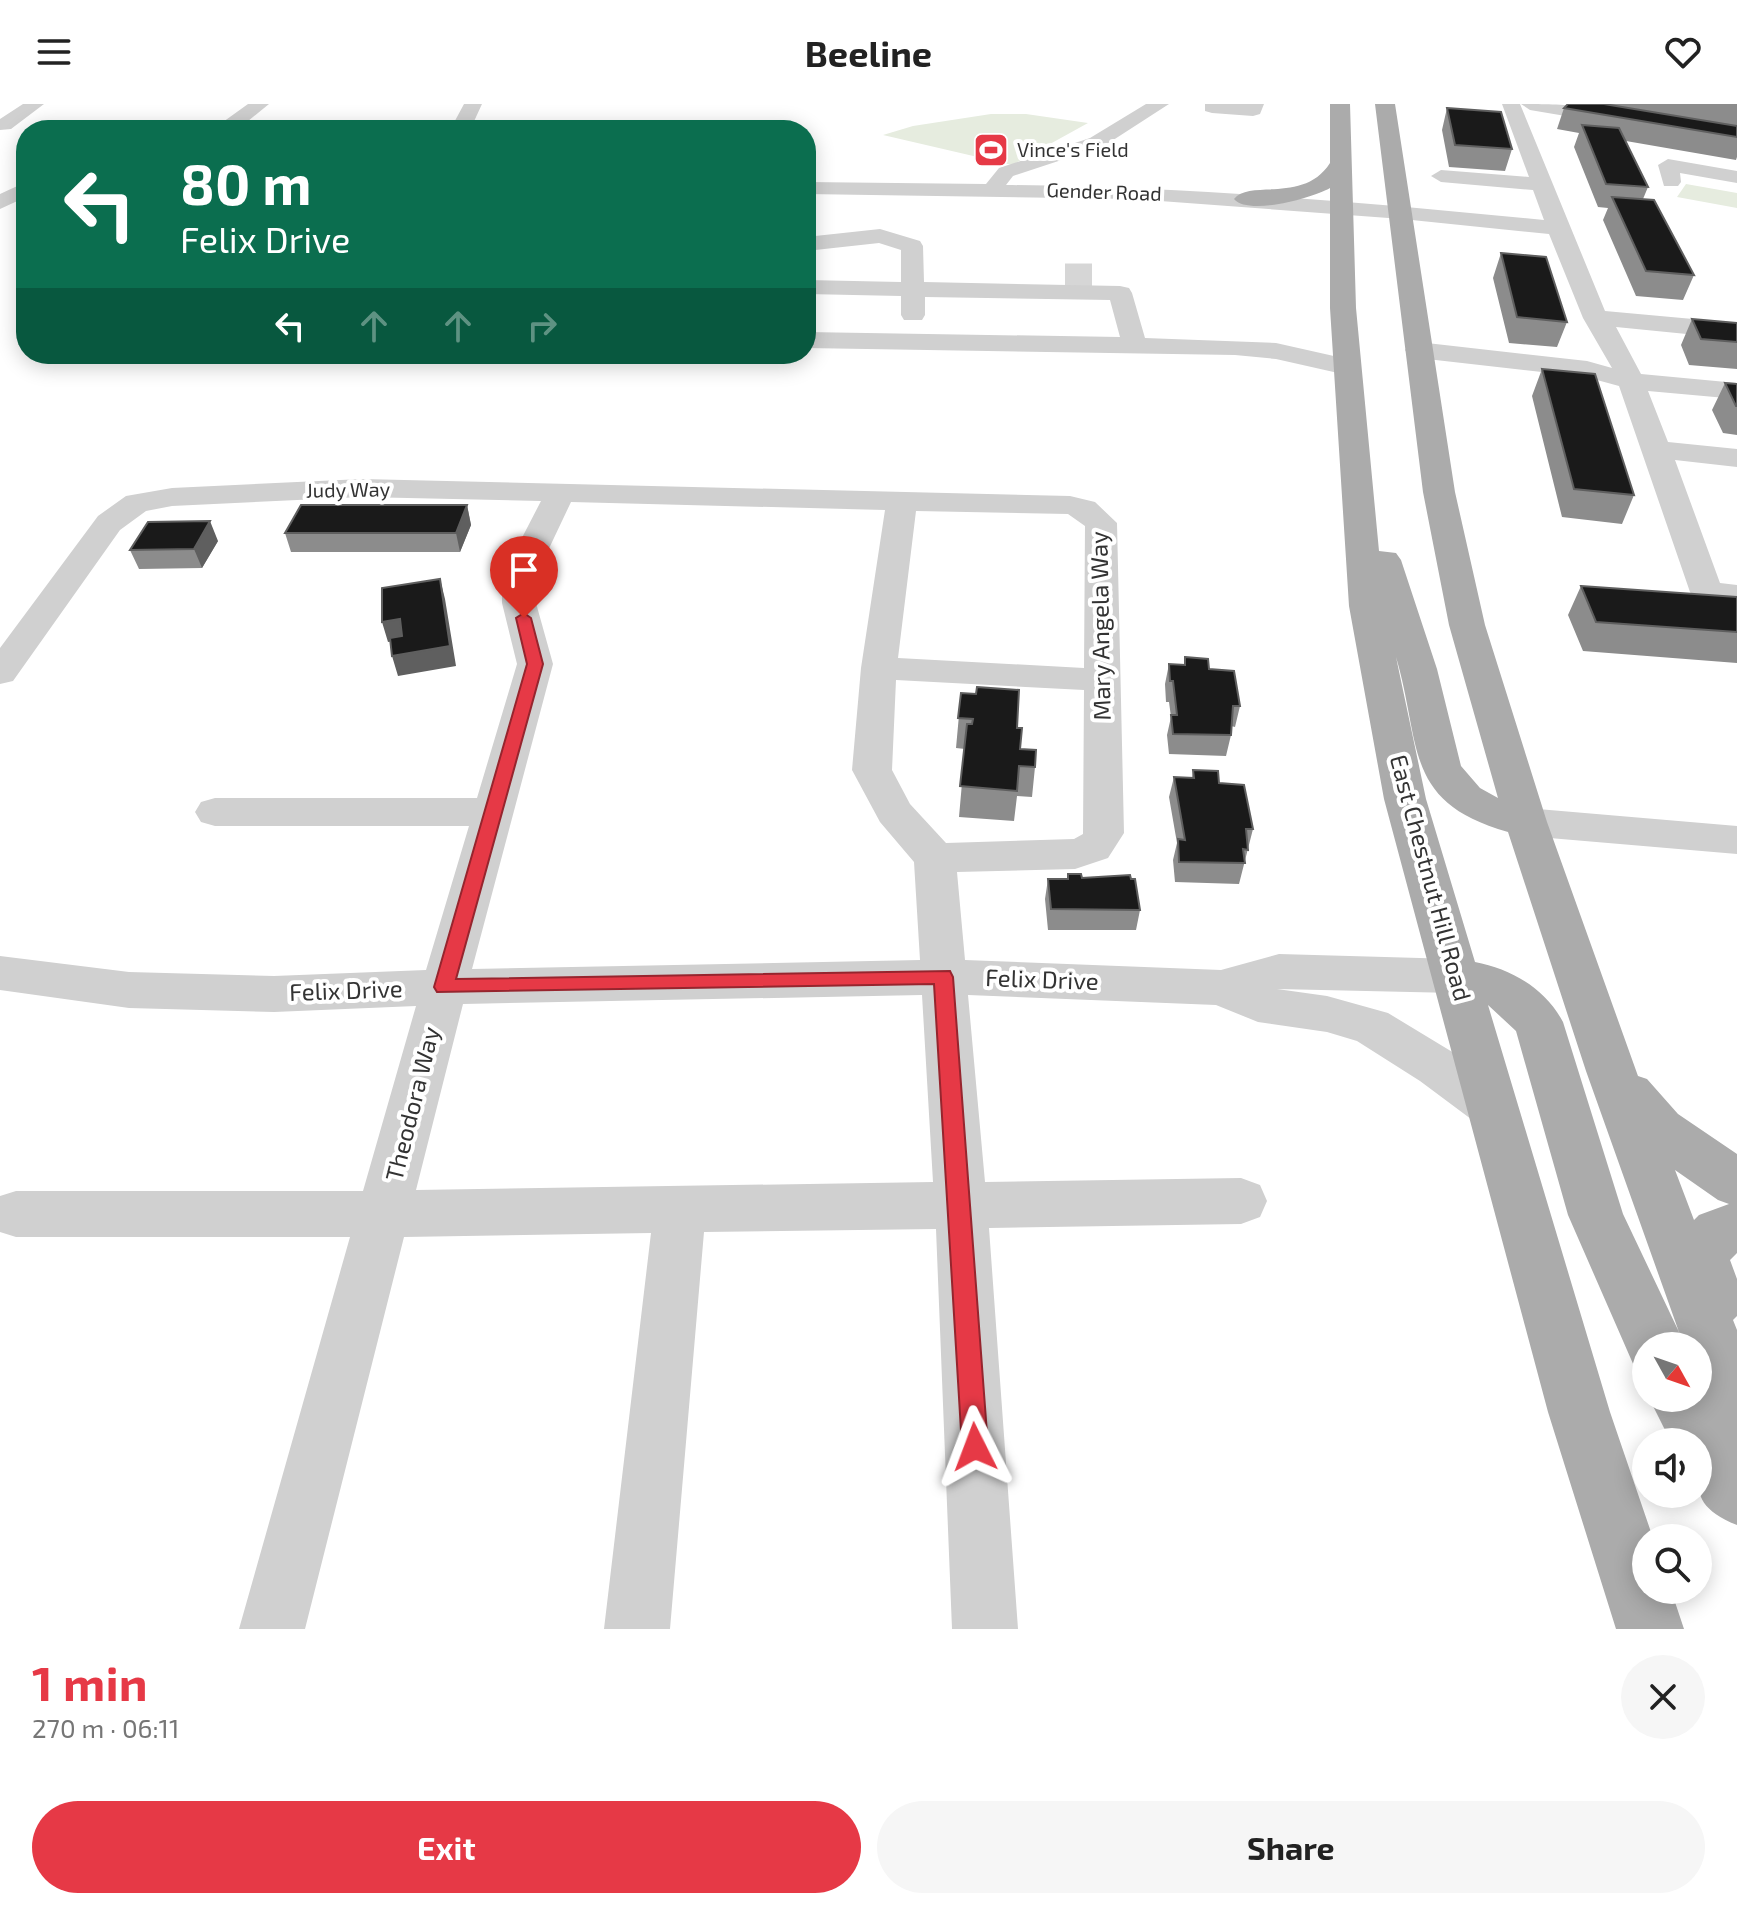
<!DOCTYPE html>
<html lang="en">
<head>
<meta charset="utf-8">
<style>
	:root { --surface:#fff; --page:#f6f6f6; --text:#222; --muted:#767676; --accent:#e63946 }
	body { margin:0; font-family:"Exo 2",sans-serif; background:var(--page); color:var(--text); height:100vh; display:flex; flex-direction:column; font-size:30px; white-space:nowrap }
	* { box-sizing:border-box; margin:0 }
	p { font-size:26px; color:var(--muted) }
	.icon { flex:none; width:44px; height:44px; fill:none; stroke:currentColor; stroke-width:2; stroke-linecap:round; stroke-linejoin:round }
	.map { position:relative; height:1525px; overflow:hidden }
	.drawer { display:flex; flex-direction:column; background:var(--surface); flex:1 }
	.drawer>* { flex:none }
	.hud { position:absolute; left:16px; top:16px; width:800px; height:244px; border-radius:32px; box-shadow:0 4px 20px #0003; background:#0b6e4f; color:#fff; overflow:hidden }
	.needle { width:52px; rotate:130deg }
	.buttons { position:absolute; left:1632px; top:1228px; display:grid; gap:16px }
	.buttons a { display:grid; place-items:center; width:80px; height:80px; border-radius:50%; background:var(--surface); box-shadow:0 4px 20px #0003; font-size:40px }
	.pin { position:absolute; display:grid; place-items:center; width:68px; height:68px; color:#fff; margin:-82px -34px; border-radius:50% 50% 50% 0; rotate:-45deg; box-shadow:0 0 8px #0007 }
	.pin .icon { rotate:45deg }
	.me { position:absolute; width:88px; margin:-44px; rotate:357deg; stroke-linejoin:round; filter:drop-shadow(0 0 6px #0008) }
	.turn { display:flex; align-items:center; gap:28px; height:168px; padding:0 32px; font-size:36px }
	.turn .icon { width:104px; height:104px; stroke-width:2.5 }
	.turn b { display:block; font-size:56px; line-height:68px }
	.lanes { display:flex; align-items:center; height:76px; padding:0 32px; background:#0003; justify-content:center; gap:40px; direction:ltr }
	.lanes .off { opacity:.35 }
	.round { display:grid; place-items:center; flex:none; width:84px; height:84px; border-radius:42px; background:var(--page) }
	.head { display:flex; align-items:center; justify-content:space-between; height:136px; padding:0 32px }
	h1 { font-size:48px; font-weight:700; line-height:60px; color:var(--accent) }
	.action { display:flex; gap:16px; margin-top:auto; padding:16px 32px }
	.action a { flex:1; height:92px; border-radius:48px; background:var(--accent); color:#fff; font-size:32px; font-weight:700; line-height:92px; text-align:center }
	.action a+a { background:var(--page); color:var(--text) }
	header { display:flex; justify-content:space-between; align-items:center; height:104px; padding:0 32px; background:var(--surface); font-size:36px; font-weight:700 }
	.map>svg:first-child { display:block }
	.green { fill:#e6ecdf }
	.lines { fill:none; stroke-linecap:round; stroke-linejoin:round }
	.minor-tunnel { stroke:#d6d6d6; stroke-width:27; stroke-dasharray:27 13; stroke-linecap:butt }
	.minor { fill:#d0d0d0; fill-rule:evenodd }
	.major { fill:#ababab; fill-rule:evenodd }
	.wall { fill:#8c8c8c }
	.shaded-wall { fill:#5f5f5f }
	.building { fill:#1a1a1a; stroke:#5f5f5f; stroke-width:2 }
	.route { fill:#e63946; stroke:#96252e; stroke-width:2 }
	.labels { text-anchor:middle; stroke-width:8; stroke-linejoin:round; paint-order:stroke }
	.far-poi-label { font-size:20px; fill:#333; stroke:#fff; text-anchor:start }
	.far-street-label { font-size:20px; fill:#333; stroke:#fff }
	.street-label { font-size:24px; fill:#333; stroke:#fff }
</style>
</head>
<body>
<header><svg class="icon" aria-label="menu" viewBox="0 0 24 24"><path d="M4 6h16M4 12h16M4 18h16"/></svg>Beeline<svg class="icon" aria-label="heart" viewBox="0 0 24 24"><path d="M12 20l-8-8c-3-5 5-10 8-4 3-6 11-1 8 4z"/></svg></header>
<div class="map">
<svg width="1737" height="1525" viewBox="0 0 1737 1525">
	<rect width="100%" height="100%" fill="#fff"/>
	<path class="green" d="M991,10H1026L1088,19L1012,61L883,31L913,22Z
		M1686,80L1737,89V104L1677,93Z"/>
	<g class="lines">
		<path class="minor-tunnel" d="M1065,173H1093"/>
		<path class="minor" d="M23,0H44L11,25L0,26V15Z
			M248,0H269L237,26H223L220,22L223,18Z
			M464,0H482L470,26H450Z
			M1146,0H1169L1104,42L1013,72L1006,81C1186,83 1365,98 1544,116L1533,86L1441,78L1431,72L1441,66L1529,73L1502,0H1520L1605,207L1737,219V235L1616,223L1641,270L1737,279V295L1648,287L1668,338L1737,345V363L1675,356L1720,479L1737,481V501L1695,495L1690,488L1619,282L1586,273L1418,254L1409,252L1405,246L1409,240L1418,238L1587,257L1612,264L1583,214L1549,130L1402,115L1133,95L806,90V78L986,80L999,64L1090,34Z
			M1205,0H1264L1260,10L1253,12L1212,9L1205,7Z
			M1521,0C1543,0 1614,0 1628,15L1619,21L1530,6Z
			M1668,55L1737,67V79L1680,69L1681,78L1678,82H1664L1658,61Z
			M26,78V93L0,105V90Z
			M880,125L920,137L923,142L924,178L1120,182L1129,184L1132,189L1145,234L1276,239L1356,257L1360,263L1356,269L1347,271L1276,255L1235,251L806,244V228L1120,233L1110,196L925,193V211L922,216H904L901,211V192L806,190V176L901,178V146L879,139L806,147V133Z
			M362,375L1070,392L1095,398L1117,419L1124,729L1108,754L1075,765L957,768L965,856L1221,866L1279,850L1455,855L1471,860L1478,872L1471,884L1455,889L1277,885L1327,892L1388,909L1454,949L1509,988L1517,1003L1509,1018L1492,1024L1475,1018L1420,977L1357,937L1327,928L1258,918L1216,901L968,891L985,1078L1241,1074L1260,1081L1267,1097L1260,1113L1241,1120L989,1124L1018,1525H952L936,1125L704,1128L670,1525H604L651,1129L404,1133L305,1525H239L350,1133H16L0,1128V1092L16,1087H363L416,902L274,908L129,904L0,886V852L129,868L274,872L426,866L469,722H215L201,718L195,708L201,698L215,694H477L517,560L502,499V481L511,455L541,397L362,393L172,402L146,407L120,426L13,577L0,580V544L98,412L126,392L172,384ZM571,398L885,406L861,564L852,666L880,718L914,758L920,856L472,865L553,560L536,499V481L544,455ZM916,407L1068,410L1085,422L1084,564L898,554ZM896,576L1084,586L1083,730L1074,735L946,739L910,700L892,666ZM922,891L933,1078L416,1086L463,900Z
			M1526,704L1737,722V750L1526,732L1512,728L1506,718L1512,708Z"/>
		<path class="major" d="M1330,0H1350L1356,204L1379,447L1396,449L1401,456L1437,565L1461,662L1480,684L1498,694L1449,521L1423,388L1375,0H1395L1455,388L1485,521L1547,718L1638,972L1647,975L1678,1010L1737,1050V1149L1730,1156L1737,1175V1212L1733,1216L1737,1226V1421C1689,1401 1698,1383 1698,1338H1671L1649,1294H1698V1242H1646V1267L1634,1262L1568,1111L1516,927L1488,901L1610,1308L1653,1434H1646V1486H1671L1684,1525H1616L1548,1308L1384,695L1349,502L1330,204V84C1313,94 1248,112 1234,95C1250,75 1304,100 1330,59ZM1396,553C1422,641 1402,698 1508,728L1586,967L1679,1228L1623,1110L1563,918C1545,884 1511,865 1475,858L1426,695ZM1675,1066L1718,1096L1729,1100L1699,1111L1694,1116Z"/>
	</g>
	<path class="wall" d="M1568,0H1737V53L1736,56L1626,37L1648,83L1643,95L1694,171L1683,196L1636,192L1603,116L1608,104L1598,103L1574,43L1579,29L1557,25L1564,4Z
		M1447,4L1512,45L1505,67L1449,63L1442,26Z
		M1501,149L1567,218L1557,243L1509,239L1493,174Z
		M1692,215L1737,219V265L1689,261L1681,241Z
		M1542,265L1634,391L1622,420L1562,413L1532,292Z
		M1725,279L1737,280V331L1723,329L1712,306Z
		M467,401L471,421L460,448H291L285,429Z
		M218,437L202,464L139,465L130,446Z
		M1581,482L1737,493V559L1583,547L1568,511Z
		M1185,553L1209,565L1240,602L1235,623L1231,622V631L1226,652L1169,650L1167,631L1171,613L1169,598H1166L1165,580L1169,560L1184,561Z
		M961,589L1017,624L1020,645L1035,663L1032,693L1017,692L1014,717L959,713L965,645L956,644Z
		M1193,666L1219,679L1253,725L1239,780L1175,778L1173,756L1177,739L1169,693L1174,673L1192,674Z
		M1068,770L1082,774L1140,806L1136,826H1048L1045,795L1048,775H1067Z"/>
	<path class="shaded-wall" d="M467,401L471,421L460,448L456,429Z
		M210,417L218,437L202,464L194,445Z
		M440,475L445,495L456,562L398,572L392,552Z
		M400,515L406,535L388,538L382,518Z"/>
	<path class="building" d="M1568,0H1604L1737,22V33L1564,4Z
		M1447,4L1501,8L1512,45L1455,41Z
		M1582,21L1619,24L1648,83L1606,80Z
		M1612,93L1654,96L1694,171L1646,167Z
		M1501,149L1546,153L1567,218L1517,213Z
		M1692,215L1737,219V238L1701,235Z
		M1542,265L1595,270L1634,391L1574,385Z
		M1725,279L1737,280V302H1736Z
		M301,401H467L456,429H285Z
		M210,417L194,445L130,446L148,418Z
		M440,475L450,542L392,552L390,534L402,532L400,515L382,518V484Z
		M1581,482L1737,493V528L1596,518Z
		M1185,553L1208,555L1209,565L1234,567L1240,602H1233L1231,631L1173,630L1171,611H1177L1173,577H1170L1169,560L1185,561Z
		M977,583L1019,586L1017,624H1022L1020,645L1036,646L1035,663L1019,662L1017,687L960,682L967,620H972L973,615L958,614L961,589L976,590Z
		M1193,666L1218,667L1219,679L1244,681L1253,725H1246L1248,746L1243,745L1245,759L1179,758L1178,735L1185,736L1174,673L1194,674Z
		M1068,770H1081L1082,774L1130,771L1131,775H1135L1140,806L1051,805L1048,775H1068Z"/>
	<path class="route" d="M524,509L531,514L543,560L456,875L950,867L953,873L988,1343L984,1352L975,1356L965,1352L962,1343L934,880L437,888L434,883L527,560L516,514Z"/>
	<defs>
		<g id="stadium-square" transform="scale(1.8)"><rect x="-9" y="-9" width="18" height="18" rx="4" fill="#e63946" stroke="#fff"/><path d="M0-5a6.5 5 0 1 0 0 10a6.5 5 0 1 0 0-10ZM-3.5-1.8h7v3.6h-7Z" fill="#fff"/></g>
	</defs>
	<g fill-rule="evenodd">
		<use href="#stadium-square" x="991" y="46"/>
	</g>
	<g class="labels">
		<g class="far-poi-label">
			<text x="1017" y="53">Vince's Field</text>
		</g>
		<g class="far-street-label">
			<text transform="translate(1104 88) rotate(2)" y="7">Gender Road</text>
			<text transform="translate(348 386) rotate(-1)" y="7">Judy Way</text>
		</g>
		<g class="street-label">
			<text transform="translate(1101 522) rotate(-91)" y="8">Mary Angela Way</text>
			<text transform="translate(1430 774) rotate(75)" y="8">East Chestnut Hill Road</text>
			<text transform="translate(1042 876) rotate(2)" y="8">Felix Drive</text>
			<text transform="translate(346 887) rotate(-2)" y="8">Felix Drive</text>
			<text transform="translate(413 1000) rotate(-76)" y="8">Theodora Way</text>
		</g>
	</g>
</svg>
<div class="buttons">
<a><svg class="needle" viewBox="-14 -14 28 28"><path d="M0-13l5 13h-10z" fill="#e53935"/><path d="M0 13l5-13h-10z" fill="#767676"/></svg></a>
<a><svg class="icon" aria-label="sound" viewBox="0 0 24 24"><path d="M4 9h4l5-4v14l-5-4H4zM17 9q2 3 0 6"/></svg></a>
<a><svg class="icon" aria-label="search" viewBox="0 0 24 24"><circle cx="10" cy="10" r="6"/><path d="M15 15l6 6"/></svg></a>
</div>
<div class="pin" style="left:524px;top:514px;background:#d93025"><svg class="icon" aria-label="arrive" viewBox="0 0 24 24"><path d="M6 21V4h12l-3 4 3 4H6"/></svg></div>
<svg class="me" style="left:975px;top:1343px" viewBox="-20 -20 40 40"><path d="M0-17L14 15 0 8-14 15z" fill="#e63946" stroke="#fff" stroke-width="4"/></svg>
<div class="hud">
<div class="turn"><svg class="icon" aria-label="left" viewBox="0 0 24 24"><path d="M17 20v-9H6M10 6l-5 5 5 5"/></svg><div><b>80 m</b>Felix Drive</div></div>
<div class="lanes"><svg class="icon" aria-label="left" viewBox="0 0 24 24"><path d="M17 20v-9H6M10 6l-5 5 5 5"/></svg><svg class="icon off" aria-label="ahead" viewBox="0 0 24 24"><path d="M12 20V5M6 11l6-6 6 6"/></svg><svg class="icon off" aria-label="ahead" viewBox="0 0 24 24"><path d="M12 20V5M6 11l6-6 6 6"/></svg><svg class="icon off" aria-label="right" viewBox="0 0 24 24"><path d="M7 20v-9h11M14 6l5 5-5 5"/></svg></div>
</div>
</div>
<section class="drawer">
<div class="head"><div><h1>1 min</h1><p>270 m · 06:11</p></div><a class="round"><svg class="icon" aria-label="close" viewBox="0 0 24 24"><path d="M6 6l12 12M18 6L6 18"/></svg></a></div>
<div class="action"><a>Exit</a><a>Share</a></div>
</section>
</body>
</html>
